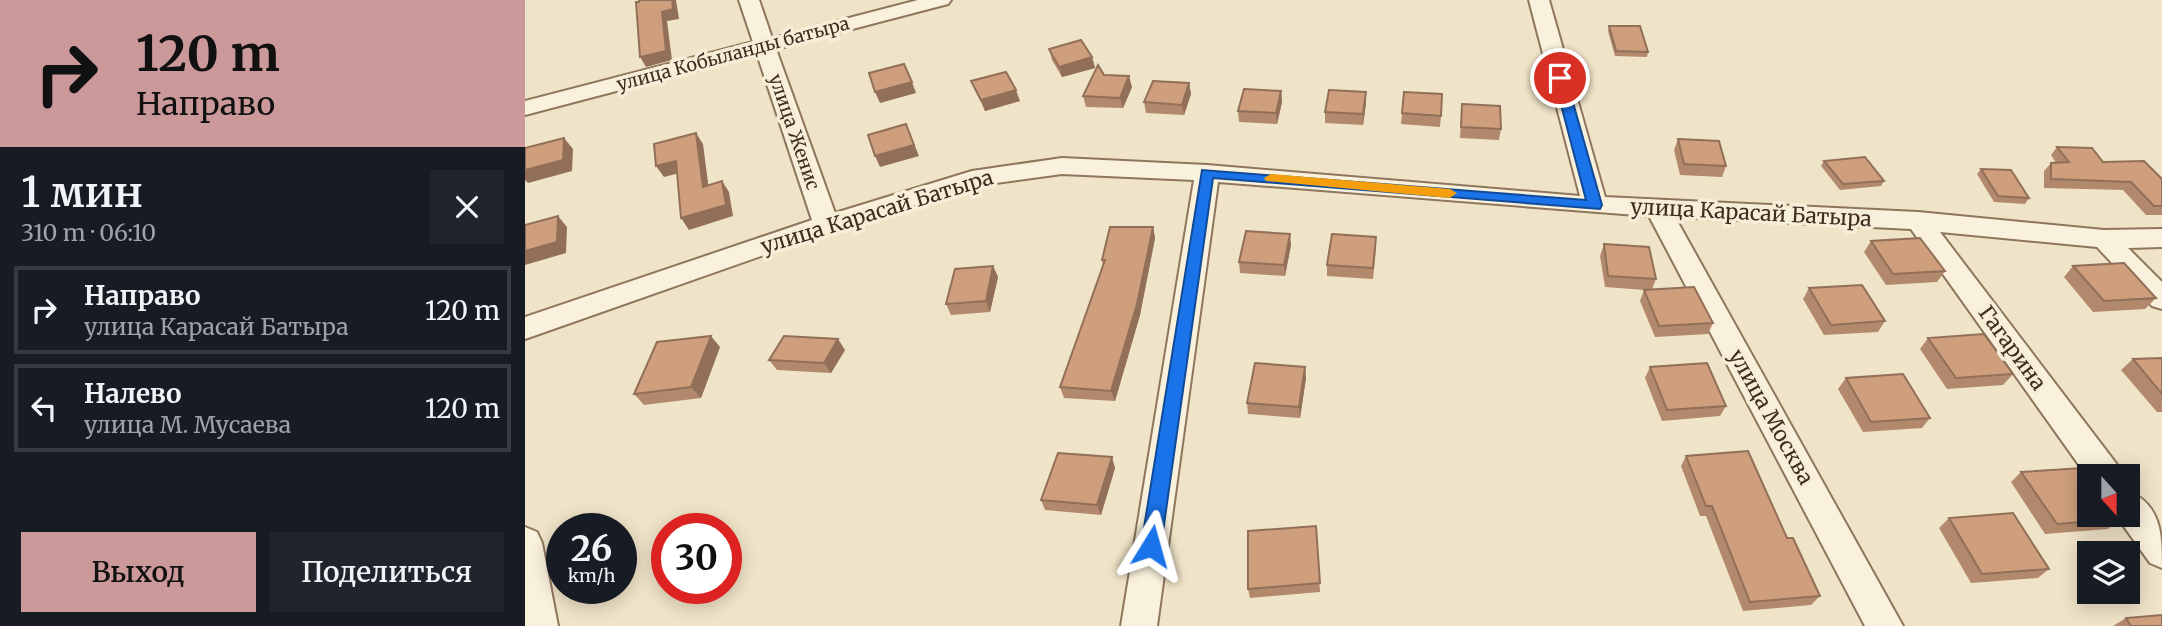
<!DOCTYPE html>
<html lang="ru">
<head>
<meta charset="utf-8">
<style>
	:root { --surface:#171b24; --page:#20242c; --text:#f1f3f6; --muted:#9ea1a6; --line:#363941; --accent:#cc999b }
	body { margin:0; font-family:Merriweather,serif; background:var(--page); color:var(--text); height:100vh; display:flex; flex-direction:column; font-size:26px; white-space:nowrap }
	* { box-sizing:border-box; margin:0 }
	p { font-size:23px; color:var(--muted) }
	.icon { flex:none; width:38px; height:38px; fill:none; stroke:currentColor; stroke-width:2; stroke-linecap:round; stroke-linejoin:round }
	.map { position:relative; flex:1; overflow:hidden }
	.panel { display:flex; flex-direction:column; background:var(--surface); width:525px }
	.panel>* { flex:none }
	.banner { background:#cc999b; color:#111; overflow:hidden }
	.needle { width:46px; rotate:159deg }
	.tools { position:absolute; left:1552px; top:464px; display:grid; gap:14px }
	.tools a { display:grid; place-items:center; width:63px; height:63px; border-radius:0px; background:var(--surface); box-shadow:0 4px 18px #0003; font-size:35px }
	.speed { position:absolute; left:21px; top:513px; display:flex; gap:14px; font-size:35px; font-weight:700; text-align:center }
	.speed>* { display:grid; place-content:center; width:91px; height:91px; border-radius:50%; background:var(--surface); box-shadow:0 4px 18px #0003; line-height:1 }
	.speed small { font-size:18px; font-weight:400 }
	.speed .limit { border:10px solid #d22; background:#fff; color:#111 }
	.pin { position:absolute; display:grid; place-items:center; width:60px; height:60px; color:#fff; margin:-30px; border:4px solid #fff; border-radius:50%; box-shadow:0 2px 7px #0007 }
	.me { position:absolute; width:77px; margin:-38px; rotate:8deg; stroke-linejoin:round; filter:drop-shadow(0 0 5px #0008) }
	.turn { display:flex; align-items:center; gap:24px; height:147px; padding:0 21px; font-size:32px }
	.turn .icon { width:91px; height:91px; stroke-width:2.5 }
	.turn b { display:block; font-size:49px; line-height:60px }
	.round { display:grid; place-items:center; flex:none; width:74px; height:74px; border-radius:0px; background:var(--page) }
	.headline { display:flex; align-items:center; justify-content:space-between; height:119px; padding:0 21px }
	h1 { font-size:42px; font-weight:600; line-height:52px }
	.action { display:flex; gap:14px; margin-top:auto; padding:14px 21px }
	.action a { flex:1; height:80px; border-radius:0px; background:var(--accent); color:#111; font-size:28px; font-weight:600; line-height:80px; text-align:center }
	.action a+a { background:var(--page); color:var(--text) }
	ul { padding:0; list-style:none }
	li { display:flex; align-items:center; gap:21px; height:88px; margin:0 14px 10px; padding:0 7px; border:4px solid var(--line); border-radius:0px }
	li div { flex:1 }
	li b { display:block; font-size:26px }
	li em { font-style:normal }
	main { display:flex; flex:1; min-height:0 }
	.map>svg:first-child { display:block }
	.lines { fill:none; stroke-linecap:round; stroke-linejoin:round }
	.street-casing { stroke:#8d765c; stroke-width:4 }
	.street { fill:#faf1dc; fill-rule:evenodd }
	.wall { fill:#b2896c }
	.shaded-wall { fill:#916f58 }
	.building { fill:#cf9f7d; stroke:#916f58; stroke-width:2 }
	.route { fill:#1a73e8; stroke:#114b97; stroke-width:2 }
	.slow { fill:#f59e0b }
	.labels { text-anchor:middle; stroke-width:7; stroke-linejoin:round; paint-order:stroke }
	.far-street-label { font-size:18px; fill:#3d2e20; stroke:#f7eed8 }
	.street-label { font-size:21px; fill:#3d2e20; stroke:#f7eed8 }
</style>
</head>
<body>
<main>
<section class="panel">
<div class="banner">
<div class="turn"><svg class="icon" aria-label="right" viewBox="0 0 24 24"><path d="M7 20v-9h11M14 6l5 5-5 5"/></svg><div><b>120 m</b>Направо</div></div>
</div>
<div class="headline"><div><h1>1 мин</h1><p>310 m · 06:10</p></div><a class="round"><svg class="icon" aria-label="close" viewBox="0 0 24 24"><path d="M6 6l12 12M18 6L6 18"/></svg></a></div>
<ul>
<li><svg class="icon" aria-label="right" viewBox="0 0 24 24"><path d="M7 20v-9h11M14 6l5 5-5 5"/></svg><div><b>Направо</b><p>улица Карасай Батыра</p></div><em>120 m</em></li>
<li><svg class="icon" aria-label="left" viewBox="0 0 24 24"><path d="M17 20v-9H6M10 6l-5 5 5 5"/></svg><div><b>Налево</b><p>улица М. Мусаева</p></div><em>120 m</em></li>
</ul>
<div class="action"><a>Выход</a><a>Поделиться</a></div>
</section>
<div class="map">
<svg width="1637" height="626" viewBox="0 0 1637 626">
	<rect width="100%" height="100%" fill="#f0e4c8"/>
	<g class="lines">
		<g class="street-casing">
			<path id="street" d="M214,0H234L247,38L393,0H426L423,4L251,49L310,213L447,171L537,158L682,165L1055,196L1004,0H1024L1080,197L1393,212L1579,230L1637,229V247L1603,248L1637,282V309L1627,306L1572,247L1415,232L1593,466L1597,476H1564V479L1386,229L1150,217L1378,626H1340L1124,216L693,182L632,626H596L669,180L537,174L449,186L310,230L0,339V317L287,220L232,54L0,115V101L228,42Z
				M1603,491C1637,505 1637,536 1637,568L1625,563L1590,514H1603Z
				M0,527L12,532L17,543L33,626H0Z"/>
		</g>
		<use href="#street" class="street"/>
	</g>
	<path class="wall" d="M1084,26L1123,52L1122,57L1090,56L1083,31Z
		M524,49L567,57L570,68L537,77L527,60Z
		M579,75L607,87L598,108L561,107L558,96Z
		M446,81L495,101L460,111Z
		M664,83L666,94L659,115L621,113L619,102Z
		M756,91L757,102L752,124L714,122L713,111Z
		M879,92L916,116L915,127L876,124Z
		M841,103L838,125L800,123V112Z
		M937,104L976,129L974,140L935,138Z
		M1153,139L1201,166L1197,177L1155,175L1149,150Z
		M1532,147L1637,179V215H1621L1598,190L1519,188V171L1526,163H1531L1526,155Z
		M1299,161L1359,181L1356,186L1315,190L1296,166Z
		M1456,169L1504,198L1500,204L1469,202L1452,174Z
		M628,227L630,238L615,315L590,401L539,398L535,387L578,266L577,260Z
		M1346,241L1420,271L1412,282L1361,285L1339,252Z
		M1079,244L1131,279L1127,289L1188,323L1183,334L1130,337L1115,301L1119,290H1120L1080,287L1075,256Z
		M766,245L760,276L715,273L714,262Z
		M851,248L848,279L802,276V265Z
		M468,266L473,277L465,312L426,315L421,304Z
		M1548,266L1631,298L1620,309L1568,312L1539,277Z
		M1284,288L1360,321L1353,332L1299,335L1278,299Z
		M1403,338L1488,374L1478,385L1422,389L1395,349Z
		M195,347L176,398L119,405L109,394Z
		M320,350L306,373L252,370L244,360Z
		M1637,358V412H1632L1596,370L1608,359Z
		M780,367L781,378L775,418L723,414L722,403Z
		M1125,367L1201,406L1195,416L1137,421L1120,378Z
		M1321,378L1405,418L1397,428L1338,432L1313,389Z
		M1161,456L1262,538L1295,596L1286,605L1218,611L1181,516H1175L1156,466Z
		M590,468L576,515L520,510L516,500Z
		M1496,472L1596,519L1583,529L1520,534L1486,482Z
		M1424,518L1524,569L1513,578L1446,583L1414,528Z
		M791,526L795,592L725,598L723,589Z
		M1601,618L1637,626H1588Z"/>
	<path class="shaded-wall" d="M147,0H151L154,19L142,21L147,60L121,67L115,57L137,12Z
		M567,57L570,68L537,77L534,67Z
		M604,76L607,87L598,108L595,98Z
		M387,82L391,93L355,103L350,92Z
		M664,83L666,94L659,115L657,105Z
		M491,90L495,101L460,111L456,100Z
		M756,91L757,102L752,124L751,113Z
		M841,92V103L838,125V114Z
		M381,124L394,156L355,167L350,156Z
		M171,133L178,144L185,198L178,187Z
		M39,138L48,149L47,171L3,183L0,180V170Z
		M151,161L158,172L139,177L131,166Z
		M197,181L204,192L208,216L164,230L156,218Z
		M33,216L42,227L41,253L0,265V251Z
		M628,227L630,238L615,315L590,401L586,391Z
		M765,234L766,245L760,276L759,265Z
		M468,266L473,277L465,312L461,301Z
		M186,336L195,347L176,398L166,387Z
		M313,339L320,350L306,373L299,363Z
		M780,367L781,378L775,418L774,407Z
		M587,457L590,468L576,515L572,505Z"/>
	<path class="building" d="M114,0H147L148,9L137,12L141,51L115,57L111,2H114Z
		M1084,26H1115L1123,52L1091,51Z
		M556,40L567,57L534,67L524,49Z
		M379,64L387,82L350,92L344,73Z
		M573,65L579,75L604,76L595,98L558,96Z
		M481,72L491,90L456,100L446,81Z
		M628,81L664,83L657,105L619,102Z
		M719,89L756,91L751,113L713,111Z
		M804,90L841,92L838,114L800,112Z
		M879,92L917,94L916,116L877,113Z
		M937,104L975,106L976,129L936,127Z
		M381,124L389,145L350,156L343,135Z
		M171,133L178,187L197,181L201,205L156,218L151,161L131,166L129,144Z
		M39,138L38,160L0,170V148Z
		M1153,139L1194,141L1201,166L1159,164Z
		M1532,147L1567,148L1578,162L1619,161L1637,179V206H1629L1606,182L1526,179V163L1544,162Z
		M1340,157L1359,181L1318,184L1299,161Z
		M1456,169L1486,170L1504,198L1473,196Z
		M33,216L32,242L0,251V225Z
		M585,227H628L612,304L586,391L535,387L580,260H577Z
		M721,231L765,234L759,265L714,262Z
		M807,234L851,237L848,268L802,265Z
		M1395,238L1420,271L1368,274L1346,241Z
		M1079,244L1124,247L1131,279L1083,276Z
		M1599,263L1631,298L1579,301L1548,266Z
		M468,266L461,301L421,304L430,269Z
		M1337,285L1360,321L1306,325L1284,288Z
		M1169,287L1188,323L1134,326L1119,290Z
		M1459,334L1488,374L1431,378L1403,338Z
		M186,336L166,387L109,394L132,342Z
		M259,336L313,339L299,363L244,360Z
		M1637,358V394L1608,359Z
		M730,363L780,367L774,407L722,403Z
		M1182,363L1201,406L1142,410L1125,367Z
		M1378,374L1405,418L1346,422L1321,378Z
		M1223,451L1262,538H1268L1295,596L1225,602L1187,506H1181L1161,456Z
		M533,453L587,457L572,505L516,500Z
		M1558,468L1564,477V514H1592L1596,519L1532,524L1496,472Z
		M1488,513L1524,569L1457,574L1424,518Z
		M791,526L795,583L723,589V531Z
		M1637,615V626H1606L1601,618Z"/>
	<path class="route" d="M1035,74L1041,78L1077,205L1075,209L688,178L636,546L633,552L626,555L619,552L616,546L677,170L1061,200L1029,78Z"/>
	<path class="slow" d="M746,174L925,189L932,193L925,198L741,181L739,178Z"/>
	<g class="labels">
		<g class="far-street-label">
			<text transform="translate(208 54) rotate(-15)" y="6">улица Кобыланды батыра</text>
			<text transform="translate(269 132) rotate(71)" y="6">улица Женис</text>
		</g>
		<g class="street-label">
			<text transform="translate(352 212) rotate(-17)" y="7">улица Карасай Батыра</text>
			<text transform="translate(1226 213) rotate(3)" y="7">улица Карасай Батыра</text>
			<text transform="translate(1487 348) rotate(54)" y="7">Гагарина</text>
			<text transform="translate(1246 417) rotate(61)" y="7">улица Москва</text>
		</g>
	</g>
</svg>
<div class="tools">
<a><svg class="needle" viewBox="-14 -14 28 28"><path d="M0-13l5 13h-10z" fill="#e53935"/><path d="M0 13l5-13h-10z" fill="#9ea1a6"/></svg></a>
<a><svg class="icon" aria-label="layers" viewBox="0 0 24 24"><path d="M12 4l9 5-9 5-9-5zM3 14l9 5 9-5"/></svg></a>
</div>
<div class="speed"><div>26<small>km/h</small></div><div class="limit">30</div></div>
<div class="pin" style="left:1035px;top:78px;background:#d93025"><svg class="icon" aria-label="arrive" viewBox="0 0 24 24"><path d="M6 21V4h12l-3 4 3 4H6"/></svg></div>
<svg class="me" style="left:626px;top:546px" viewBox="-20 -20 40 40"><path d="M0-17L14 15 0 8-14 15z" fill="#1a73e8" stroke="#fff" stroke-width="4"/></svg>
</div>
</main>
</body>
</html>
